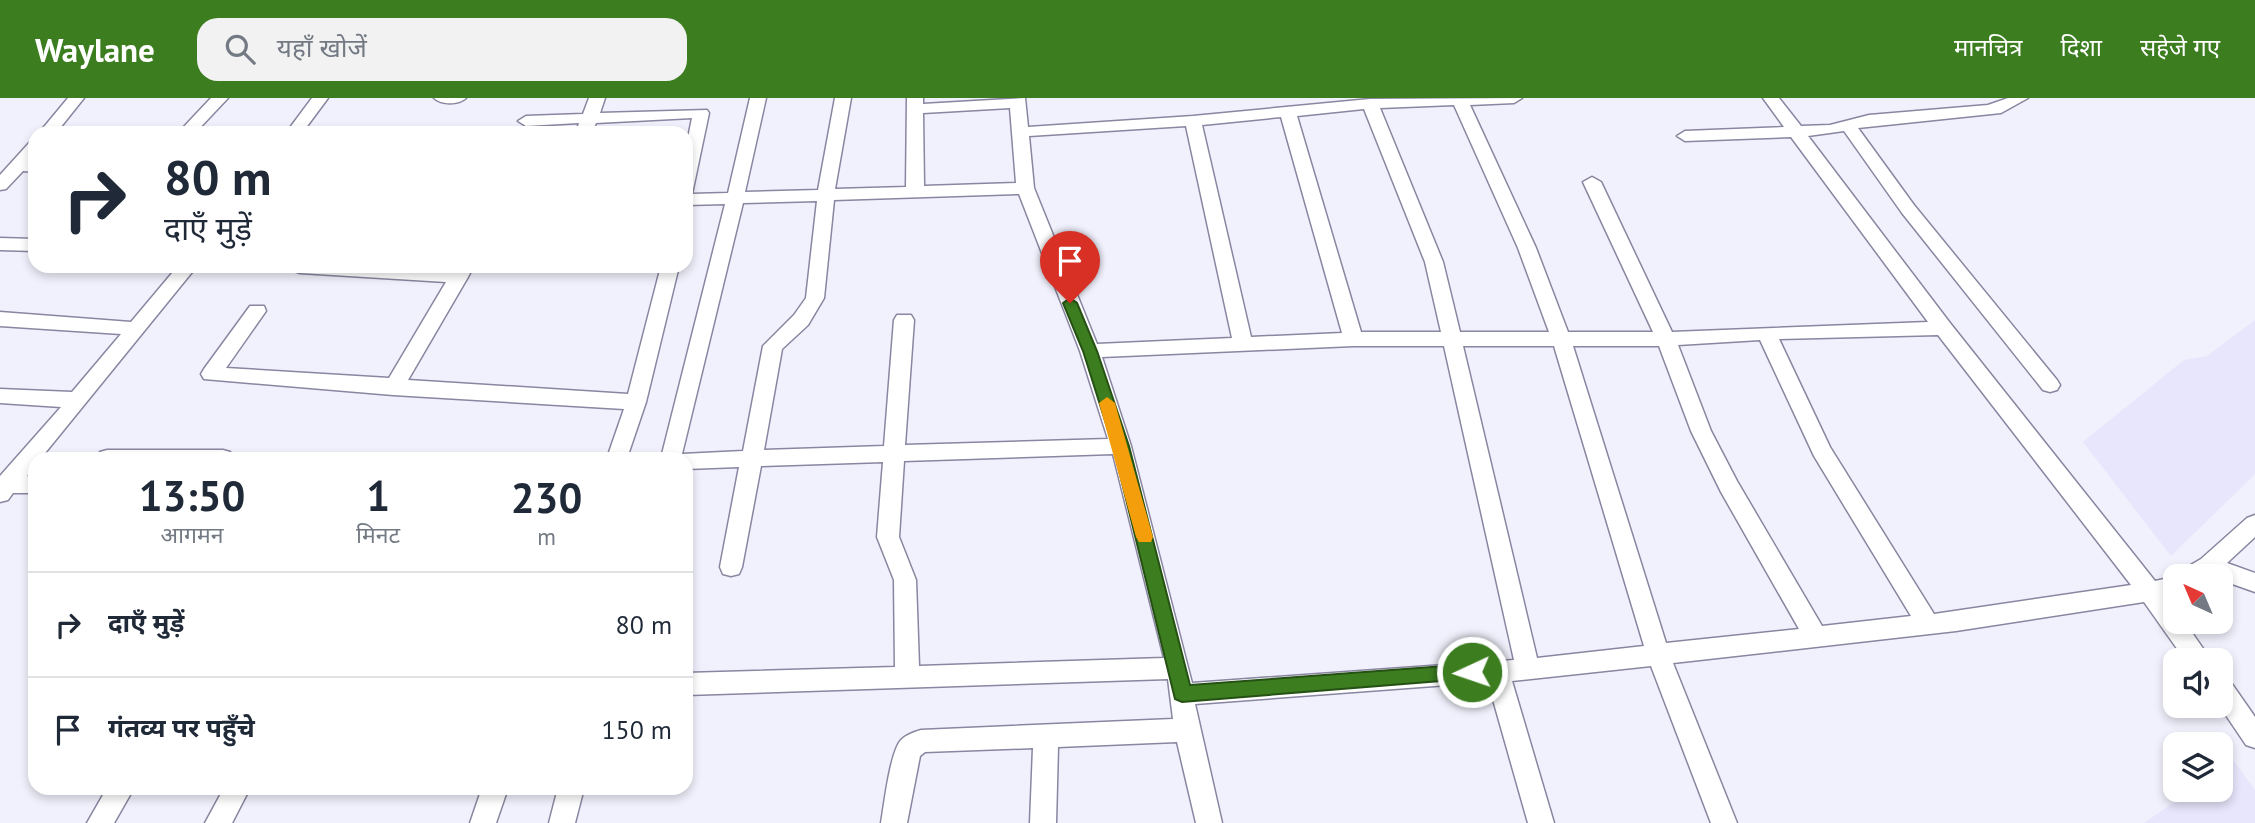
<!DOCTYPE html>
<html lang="hi">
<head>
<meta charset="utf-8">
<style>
	:root { --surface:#fff; --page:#f2f2f3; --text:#1f2937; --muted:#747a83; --line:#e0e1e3; --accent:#3b7d1f }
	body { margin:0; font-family:"PT Sans","Noto Sans Devanagari",sans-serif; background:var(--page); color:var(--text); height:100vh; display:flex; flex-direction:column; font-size:26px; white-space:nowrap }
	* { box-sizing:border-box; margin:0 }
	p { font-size:23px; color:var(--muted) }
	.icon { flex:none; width:38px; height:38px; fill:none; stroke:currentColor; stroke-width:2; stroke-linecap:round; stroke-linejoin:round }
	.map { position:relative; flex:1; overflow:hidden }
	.drawer { position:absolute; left:28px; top:354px; width:665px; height:343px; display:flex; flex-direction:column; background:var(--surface); border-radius:21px; box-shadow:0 4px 10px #0003 }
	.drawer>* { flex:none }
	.banner { position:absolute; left:28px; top:28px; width:665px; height:147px; border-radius:21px; box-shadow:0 4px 10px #0003; background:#fff; color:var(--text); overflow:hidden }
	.needle { width:46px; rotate:316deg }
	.buttons { position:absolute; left:2163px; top:466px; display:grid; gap:14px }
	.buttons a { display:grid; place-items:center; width:70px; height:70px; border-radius:14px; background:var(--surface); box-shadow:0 4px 10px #0003; font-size:35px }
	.pin { position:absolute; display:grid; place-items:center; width:60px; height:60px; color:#fff; margin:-72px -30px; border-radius:50% 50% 50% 0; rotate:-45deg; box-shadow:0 0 7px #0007 }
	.pin .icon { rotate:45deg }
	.me { position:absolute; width:77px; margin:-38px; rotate:267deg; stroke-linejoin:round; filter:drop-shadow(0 0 5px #0008) }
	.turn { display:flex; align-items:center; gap:24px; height:147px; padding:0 21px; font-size:32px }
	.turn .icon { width:91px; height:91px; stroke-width:2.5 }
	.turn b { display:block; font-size:49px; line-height:60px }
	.eta { display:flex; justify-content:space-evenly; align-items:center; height:119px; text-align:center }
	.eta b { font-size:42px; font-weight:700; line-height:49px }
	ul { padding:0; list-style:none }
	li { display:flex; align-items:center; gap:21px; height:105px; padding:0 21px; border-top:2px solid var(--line) }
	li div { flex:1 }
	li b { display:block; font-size:26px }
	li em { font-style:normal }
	header { display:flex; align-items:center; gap:42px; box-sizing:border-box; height:98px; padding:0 35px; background:var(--accent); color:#fff }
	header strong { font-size:33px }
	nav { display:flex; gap:38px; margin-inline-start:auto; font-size:24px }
	.search { width:490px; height:63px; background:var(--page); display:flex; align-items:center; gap:18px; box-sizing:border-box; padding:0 24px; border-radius:21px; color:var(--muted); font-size:26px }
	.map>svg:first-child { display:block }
	.built { fill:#e7e6fc }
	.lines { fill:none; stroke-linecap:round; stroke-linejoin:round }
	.minor-casing { stroke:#8886a0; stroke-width:3 }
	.minor { fill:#fff; fill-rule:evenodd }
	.route { fill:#3b7d1f; stroke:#265114; stroke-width:2 }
	.slow { fill:#f59e0b }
</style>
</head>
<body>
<header>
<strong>Waylane</strong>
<div class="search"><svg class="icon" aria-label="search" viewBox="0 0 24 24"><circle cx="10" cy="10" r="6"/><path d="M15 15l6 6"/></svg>यहाँ खोजें</div>
<nav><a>मानचित्र</a><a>दिशा</a><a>सहेजे गए</a></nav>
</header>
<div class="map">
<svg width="2255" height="725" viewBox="0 0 2255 725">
	<rect width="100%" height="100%" fill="#f1f1fd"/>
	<path class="built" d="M2255,222V376L2171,458L2083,344L2184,262L2207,258Z
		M2234,663L2255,692V725H2144L2193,691H2221V672Z"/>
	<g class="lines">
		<g class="minor-casing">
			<path id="minor" d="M68,0H84L56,35H39Z
				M211,0H228L195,35H178Z
				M312,0H328L302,35H286Z
				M434,0H466C459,7 441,7 434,0Z
				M589,0H605L600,15L707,12L709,15L692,96L728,95L750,0H766L745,94L818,92L835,0H851L835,91L906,89L907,0H923V6L1025,0L1028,29L1193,18L1370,1L1522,0L1514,5L1470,7L1536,150L1568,234H1653L1583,84L1592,79L1601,84L1672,234L1928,224L1791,39L1685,43L1677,38L1685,33L1784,29L1763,0H1779L1801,28L1830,27L1869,17L1988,7L2008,0H2028L2001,15L1858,30L1914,107L2057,282L2060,287L2057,292L2050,294L2043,292L1902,115L1844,33L1808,38L1950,225L2155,483L2178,478H2175V495L2166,498L2175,511V523H2184L2211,562H2185L2144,504L1956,533L1673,565L1737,725H1711L1651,568L1512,583L1554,725H1528L1488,584L1195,606L1222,725H1196L1177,644L1058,649L1056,725H1030L1033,650L925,654L920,658L907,725H881C884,708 890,654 901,642C906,637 914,634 921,632L1173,621L1168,581L686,597V575L895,569L894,482L877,439L883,364L761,368L742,469L739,476L731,478L723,476L720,469L739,369L686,371V360H661L725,106L686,107V50L692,20L596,25L592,35H576L579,25L526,28L518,23L526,18L583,16ZM1454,7L1518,150L1549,234H1460L1443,164L1380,10ZM1010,10L1016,85L924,88L923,15ZM1364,11L1425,164L1441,234H1361L1297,18ZM1281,19L1342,235L1251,239L1202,27ZM1186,28L1232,240L1097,246L1034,90L1029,38ZM1019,96L1080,253L1108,341L905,347L914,222L911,217H897L894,222L884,348L764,352L782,251L808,227L824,200L834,102ZM817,103L806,200L794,217L763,248L743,353L682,356L743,105ZM1938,237L2131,487L1934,516L1830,349L1779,241ZM1760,242L1814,358L1911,518L1822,528L1737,383L1711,333L1678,247ZM1353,248H1444L1514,562L1192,585L1131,348L1102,259ZM1463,248H1554L1644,548L1537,560ZM1573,248H1659L1691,333L1721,394L1799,531L1666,545ZM1113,356L1164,560L919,568L916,482L899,439L904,363Z
				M35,44V60L32,64H35V74L23,73L6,91L0,92V77L29,45Z
				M0,140L35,141V153L0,152Z
				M178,168H197L41,360H35V368L27,378L35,379V395H13L8,402L0,404V378L61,309L0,305V291L72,294L121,236L0,228V214L131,224Z
				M291,168H382L453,172L456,168H470L472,171L468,179L408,282L628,296L661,168H679L646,304L627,360H607L624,311L393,297L204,281L201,276L204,271L250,208H264L266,213L226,270L389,280L446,184L300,175L294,173Z
				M107,352H223L230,354L233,360H97L100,354Z
				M2255,417V439L2227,465L2255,475V494L2221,482V478H2181L2184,471L2201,461L2247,420Z
				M2221,580L2230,583L2255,619V650L2246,647L2219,607H2221Z
				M107,690H134L114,725H87Z
				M224,690H250L232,725H205Z
				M482,690H508L496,725H470Z
				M558,690H584L575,725H549Z"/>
		</g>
		<use href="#minor" class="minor"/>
	</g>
	<path class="route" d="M1070,200L1077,205L1097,253L1129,348L1190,587L1472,566L1478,569L1481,574L1478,580L1182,604L1175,601L1113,348L1083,253L1063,205Z"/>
	<path class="slow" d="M1107,299L1115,305L1153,439L1151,444H1139L1136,439L1099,305Z"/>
</svg>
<div class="buttons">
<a><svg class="needle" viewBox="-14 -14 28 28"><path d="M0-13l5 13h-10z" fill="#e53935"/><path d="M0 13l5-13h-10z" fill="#747a83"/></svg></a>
<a><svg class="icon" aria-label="sound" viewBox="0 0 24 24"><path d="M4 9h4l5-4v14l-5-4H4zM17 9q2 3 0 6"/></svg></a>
<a><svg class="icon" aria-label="layers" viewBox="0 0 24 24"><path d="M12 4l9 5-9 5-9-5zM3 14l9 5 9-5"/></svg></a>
</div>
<div class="pin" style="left:1070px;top:205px;background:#d93025"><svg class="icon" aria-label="arrive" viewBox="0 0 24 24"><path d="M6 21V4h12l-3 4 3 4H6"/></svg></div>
<svg class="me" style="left:1472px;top:574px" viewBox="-20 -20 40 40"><circle r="17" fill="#3b7d1f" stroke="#fff" stroke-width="3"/><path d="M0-11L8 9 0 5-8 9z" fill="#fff"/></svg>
<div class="banner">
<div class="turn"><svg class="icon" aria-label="right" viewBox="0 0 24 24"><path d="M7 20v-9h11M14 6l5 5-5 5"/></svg><div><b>80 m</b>दाएँ मुड़ें</div></div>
</div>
<section class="drawer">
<div class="eta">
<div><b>13:50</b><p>आगमन</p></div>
<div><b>1</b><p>मिनट</p></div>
<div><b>230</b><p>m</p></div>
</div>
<ul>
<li><svg class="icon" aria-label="right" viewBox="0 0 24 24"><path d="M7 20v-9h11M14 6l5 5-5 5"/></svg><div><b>दाएँ मुड़ें</b></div><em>80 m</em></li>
<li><svg class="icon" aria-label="arrive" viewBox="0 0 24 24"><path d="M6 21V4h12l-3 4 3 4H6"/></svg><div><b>गंतव्य पर पहुँचे</b></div><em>150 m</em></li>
</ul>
</section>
</div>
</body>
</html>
